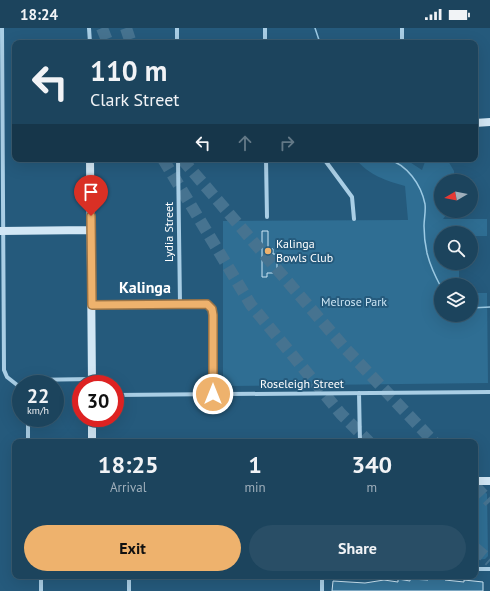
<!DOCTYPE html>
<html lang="en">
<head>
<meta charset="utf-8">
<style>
	:root { --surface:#1c445d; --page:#294e66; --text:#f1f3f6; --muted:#a0b0bc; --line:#3a5c72; --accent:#eeb26d }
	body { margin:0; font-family:"PT Sans",sans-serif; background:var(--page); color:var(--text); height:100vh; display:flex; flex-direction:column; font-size:15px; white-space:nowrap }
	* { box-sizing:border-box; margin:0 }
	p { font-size:13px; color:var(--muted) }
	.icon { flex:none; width:22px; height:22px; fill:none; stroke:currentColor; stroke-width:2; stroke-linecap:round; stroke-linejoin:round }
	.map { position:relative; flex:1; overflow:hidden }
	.panel { position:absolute; left:12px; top:411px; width:466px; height:140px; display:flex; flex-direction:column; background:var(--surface); border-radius:8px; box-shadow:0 4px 16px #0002,0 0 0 1px var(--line) }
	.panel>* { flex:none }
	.top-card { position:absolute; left:12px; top:12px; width:466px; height:122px; border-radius:8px; box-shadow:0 4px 16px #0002,0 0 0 1px var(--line); background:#1c445d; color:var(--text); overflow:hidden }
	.needle { width:26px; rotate:260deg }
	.tools { position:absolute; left:434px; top:146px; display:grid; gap:8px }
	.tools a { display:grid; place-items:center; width:44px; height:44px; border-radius:50%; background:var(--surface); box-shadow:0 4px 16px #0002,0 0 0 1px var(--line); font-size:20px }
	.speed { position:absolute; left:12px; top:347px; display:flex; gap:8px; font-size:20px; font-weight:700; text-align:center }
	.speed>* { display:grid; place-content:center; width:52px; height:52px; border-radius:50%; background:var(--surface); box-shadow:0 4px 16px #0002,0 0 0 1px var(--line); line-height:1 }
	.speed small { font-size:10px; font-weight:400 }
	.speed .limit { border:6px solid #d22; background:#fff; color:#111 }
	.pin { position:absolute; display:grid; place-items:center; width:34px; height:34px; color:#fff; margin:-41px -17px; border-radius:50% 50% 50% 0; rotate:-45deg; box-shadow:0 0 4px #0007 }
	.pin .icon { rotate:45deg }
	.me { position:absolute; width:44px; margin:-22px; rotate:0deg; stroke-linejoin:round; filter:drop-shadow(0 0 3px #0008) }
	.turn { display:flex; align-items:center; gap:14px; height:84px; padding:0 12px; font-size:18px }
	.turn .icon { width:52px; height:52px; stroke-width:2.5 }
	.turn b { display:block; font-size:28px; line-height:34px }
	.lanes { display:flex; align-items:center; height:38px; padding:0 12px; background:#0003; justify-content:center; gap:20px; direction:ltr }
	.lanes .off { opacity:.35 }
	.eta { display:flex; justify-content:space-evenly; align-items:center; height:68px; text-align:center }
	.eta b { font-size:24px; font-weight:700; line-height:28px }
	.button { display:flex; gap:8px; margin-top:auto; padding:8px 12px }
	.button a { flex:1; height:46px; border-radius:24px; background:var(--accent); color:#111; font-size:16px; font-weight:700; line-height:46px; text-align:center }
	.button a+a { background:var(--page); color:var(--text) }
	.status { display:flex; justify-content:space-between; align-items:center; height:28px; padding:0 20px; background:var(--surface); direction:ltr }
	.status svg { height:11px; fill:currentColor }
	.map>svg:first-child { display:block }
	.green { fill:#2f6e93 }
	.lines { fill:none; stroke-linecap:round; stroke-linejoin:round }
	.stream { stroke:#9dcbe5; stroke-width:1.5 }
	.building { fill:#357398; stroke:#cbe5f4 }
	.highway-tunnel { stroke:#467390; stroke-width:12; stroke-dasharray:12 6; stroke-linecap:butt }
	.street { stroke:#a9cee5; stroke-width:4 }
	.secondary { stroke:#d2e7f5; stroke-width:8 }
	.route-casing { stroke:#9b7447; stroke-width:10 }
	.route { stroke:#eeb26d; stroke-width:7 }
	.poi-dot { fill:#eeb26d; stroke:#255a7c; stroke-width:1.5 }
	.labels { text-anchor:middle; stroke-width:4; stroke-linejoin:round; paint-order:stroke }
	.street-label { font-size:12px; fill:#fff; stroke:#255a7c }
	.poi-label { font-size:12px; fill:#fff; stroke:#255a7c; text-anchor:start }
	.park-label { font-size:12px; fill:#cbe5f4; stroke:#255a7c }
	.district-label { font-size:16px; font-weight:bold; fill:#fff; stroke:#255a7c }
</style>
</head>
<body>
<div class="status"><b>18:24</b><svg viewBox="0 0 49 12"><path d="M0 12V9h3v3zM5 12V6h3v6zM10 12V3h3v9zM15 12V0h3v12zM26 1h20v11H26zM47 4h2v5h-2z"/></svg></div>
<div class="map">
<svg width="490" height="563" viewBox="0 0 490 563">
	<rect width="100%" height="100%" fill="#255a7c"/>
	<path class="green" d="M356,131H405L422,142L426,131H447L454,143V153H441V183H449L443,191H487V208H471V205H441V235H459V257H441V287H471V265H487L488,355L223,358V193L408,192L405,158C387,153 368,147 356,131Z
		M475,462H483L487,466L488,528L485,531L475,532Z"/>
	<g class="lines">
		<path class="stream" d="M315,0L320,15
			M388,131C407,137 421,156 425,176C426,183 424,191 424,198C424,206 425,216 427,225C430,237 435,248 441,259
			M471,280L490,279"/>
	</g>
	<path class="building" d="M262,203H268V220L273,221V226H277V245H267V249H262Z
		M428,550H445V552L464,554V552L483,554V563H332L333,553L365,555L384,552L398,554V551L410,553V551L428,552Z"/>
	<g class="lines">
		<path class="highway-tunnel" d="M102,0L108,15
			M126,0L131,15
			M163,131L251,277L341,386L369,414
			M182,131L344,319L434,414
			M475,458L490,474
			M475,520L490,533"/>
		<path class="street" d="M2,0L4,342L7,349L21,360
			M89,0L90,15
			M177,0V15
			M265,0V15
			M402,0V15
			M178,131L180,276
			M266,131L267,189
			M324,131L352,169L354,191
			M92,277L207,276L212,281L213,287V366
			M19,358L23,354L28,352L92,351
			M359,365L360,414
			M115,367L490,364
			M28,390V414
			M475,541H490
			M41,548V563
			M129,563V548
			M322,563V548"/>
		<path class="secondary" d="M475,95L490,94
			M90,131L92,356
			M0,203L91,202
			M92,390V414
			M475,453H490"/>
	</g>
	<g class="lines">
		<g class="route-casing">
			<path id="route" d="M91,188L92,277L207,276L212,281L213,287V366"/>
		</g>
		<use href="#route" class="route"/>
	</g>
	<circle class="poi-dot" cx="268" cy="223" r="4"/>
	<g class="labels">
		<g class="street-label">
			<text transform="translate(169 204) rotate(-90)" y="4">Lydia Street</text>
			<text x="302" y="360">Roseleigh Street</text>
		</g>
		<g class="poi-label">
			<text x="276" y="220">Kalinga<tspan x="276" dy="14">Bowls Club</tspan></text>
		</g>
		<g class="park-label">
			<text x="354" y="278">Melrose Park</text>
		</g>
		<g class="district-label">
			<text x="145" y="265">Kalinga</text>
		</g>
	</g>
</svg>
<div class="tools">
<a><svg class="needle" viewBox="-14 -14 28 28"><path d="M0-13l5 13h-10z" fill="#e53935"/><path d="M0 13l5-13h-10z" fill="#a0b0bc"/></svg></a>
<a><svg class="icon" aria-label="search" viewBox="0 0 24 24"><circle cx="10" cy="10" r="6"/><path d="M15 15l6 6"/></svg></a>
<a><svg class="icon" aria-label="layers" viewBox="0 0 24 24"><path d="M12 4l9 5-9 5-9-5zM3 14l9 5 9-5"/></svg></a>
</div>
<div class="speed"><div>22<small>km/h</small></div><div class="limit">30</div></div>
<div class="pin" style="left:91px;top:188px;background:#d93025"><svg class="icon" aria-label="arrive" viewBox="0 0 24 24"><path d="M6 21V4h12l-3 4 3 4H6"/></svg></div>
<svg class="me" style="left:213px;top:366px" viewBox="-20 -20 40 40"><circle r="17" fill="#eeb26d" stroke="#fff" stroke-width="3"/><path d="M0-11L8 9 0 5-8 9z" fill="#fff"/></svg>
<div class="top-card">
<div class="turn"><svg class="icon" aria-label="left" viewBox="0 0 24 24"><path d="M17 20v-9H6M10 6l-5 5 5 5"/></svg><div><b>110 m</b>Clark Street</div></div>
<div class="lanes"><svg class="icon" aria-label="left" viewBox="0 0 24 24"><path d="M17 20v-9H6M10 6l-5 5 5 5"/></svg><svg class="icon off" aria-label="ahead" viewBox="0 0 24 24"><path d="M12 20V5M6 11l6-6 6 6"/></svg><svg class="icon off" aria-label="right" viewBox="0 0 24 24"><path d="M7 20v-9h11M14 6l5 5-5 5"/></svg></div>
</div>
<section class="panel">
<div class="eta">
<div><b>18:25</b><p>Arrival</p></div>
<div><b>1</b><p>min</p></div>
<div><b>340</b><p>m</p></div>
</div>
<div class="button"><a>Exit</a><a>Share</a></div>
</section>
</div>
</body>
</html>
